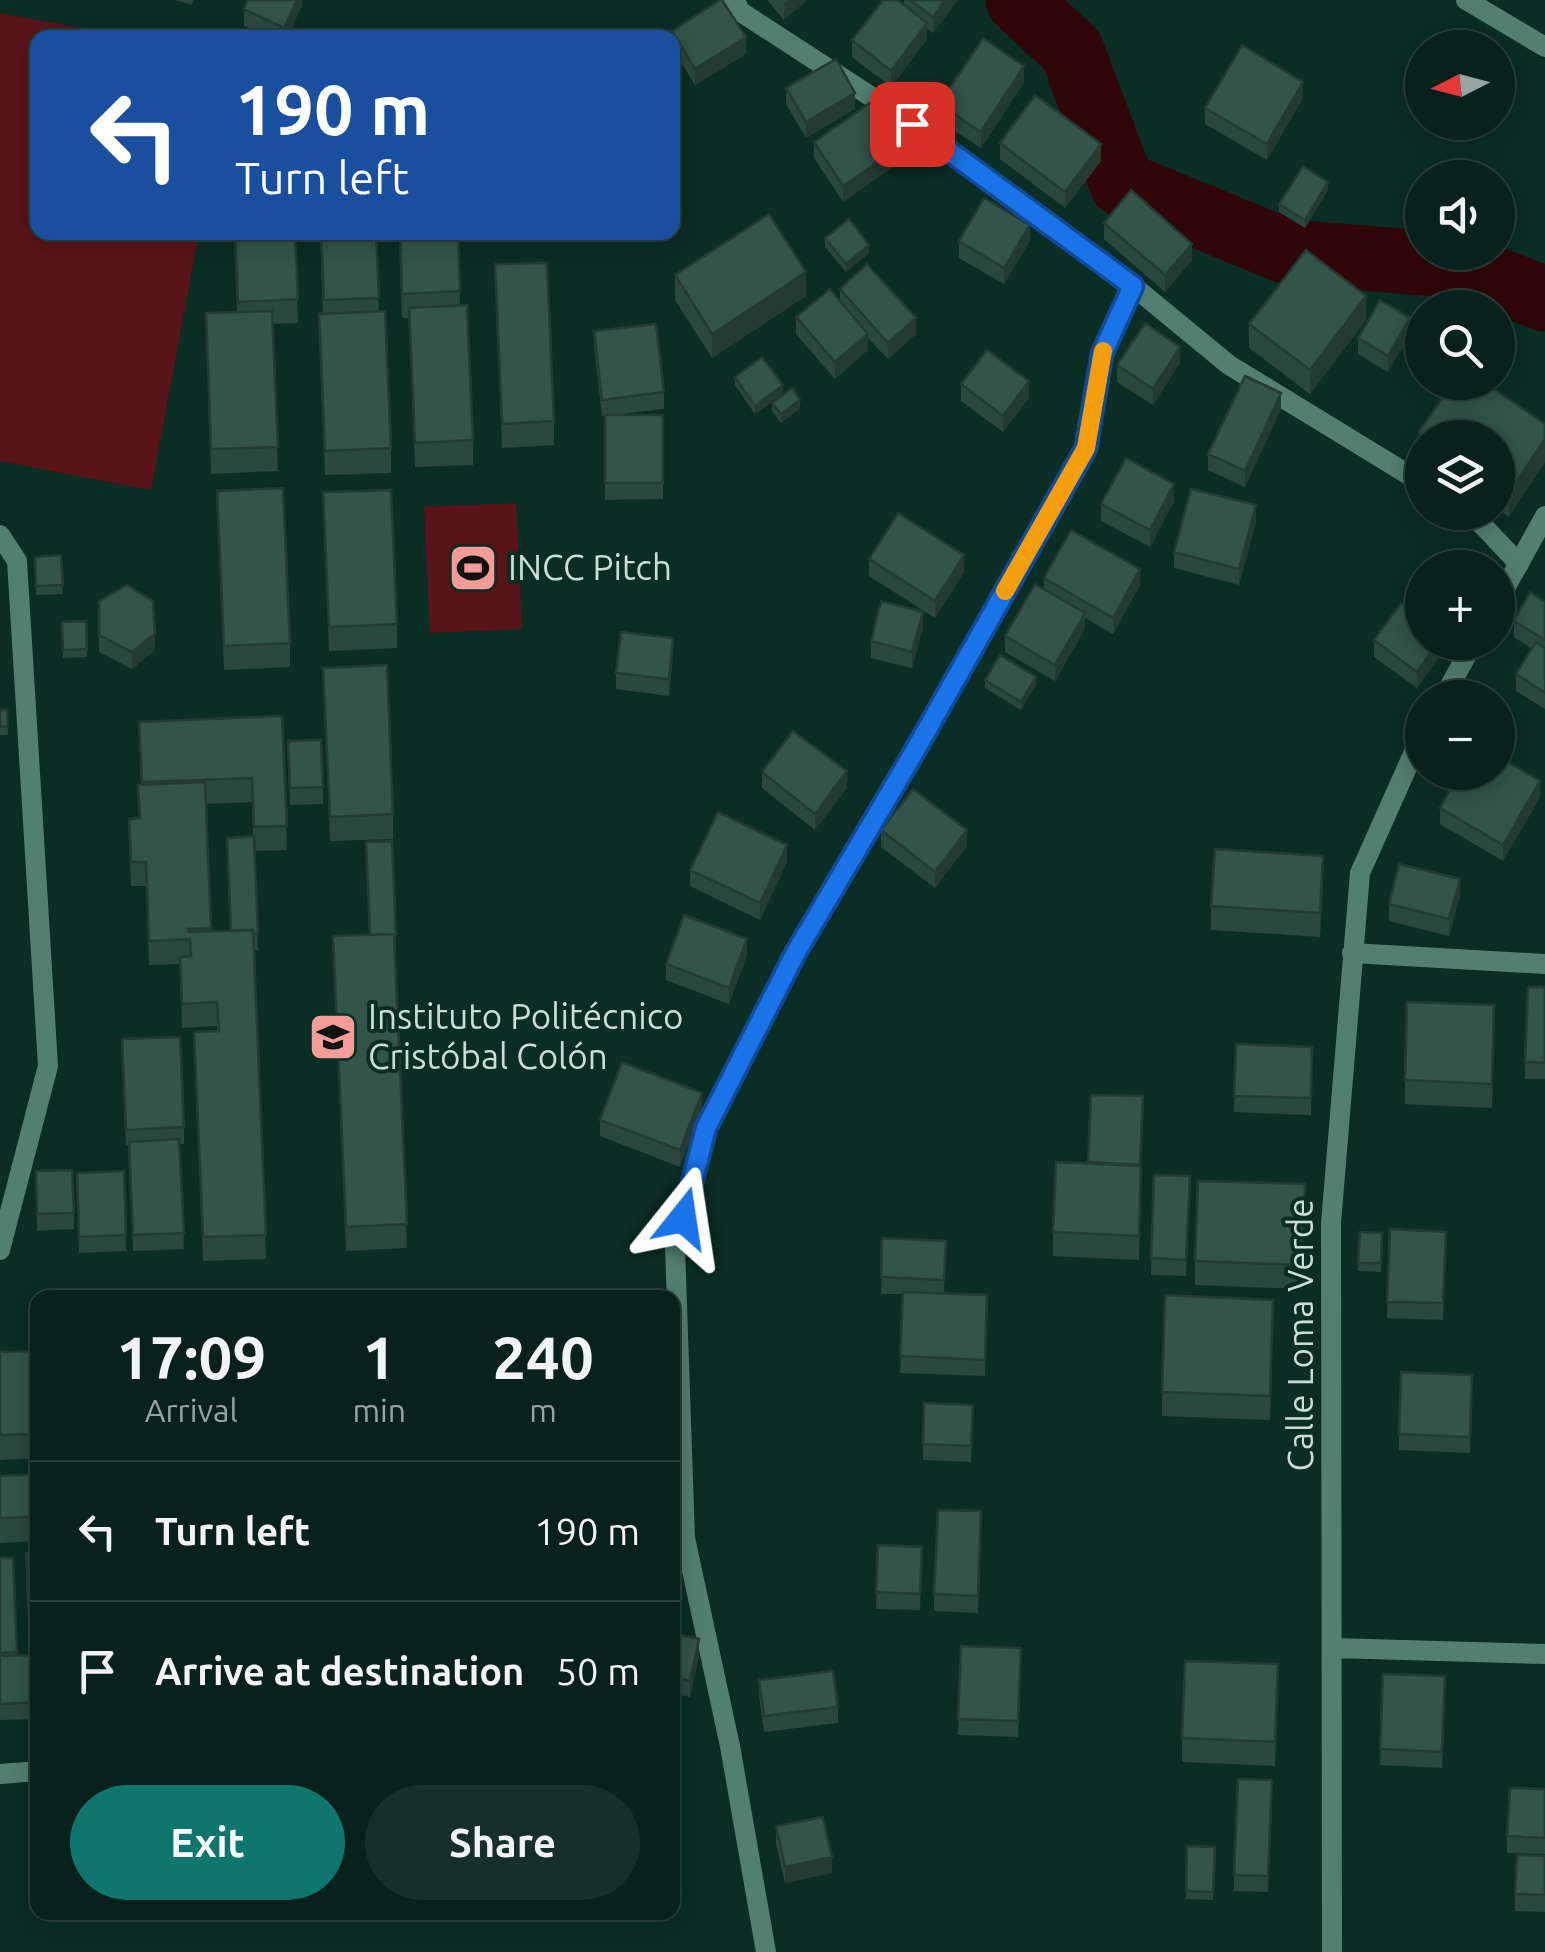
<!DOCTYPE html>
<html lang="en">
<head>
<meta charset="utf-8">
<style>
	:root { --surface:#08221b; --page:#162f28; --text:#f1f3f6; --muted:#98a4a3; --line:#293f3a; --accent:#0f766e }
	body { margin:0; font-family:Ubuntu,sans-serif; background:var(--page); color:var(--text); height:100vh; display:flex; flex-direction:column; font-size:38px; white-space:nowrap }
	* { box-sizing:border-box; margin:0 }
	p { font-size:32px; color:var(--muted) }
	.icon { flex:none; width:55px; height:55px; fill:none; stroke:currentColor; stroke-width:2; stroke-linecap:round; stroke-linejoin:round }
	.map { position:relative; flex:1; overflow:hidden }
	.panel { position:absolute; left:30px; top:1290px; width:650px; height:630px; display:flex; flex-direction:column; background:var(--surface); border-radius:20px; box-shadow:0 5px 25px #0003,0 0 0 2px var(--line) }
	.panel>* { flex:none }
	.top-card { position:absolute; left:30px; top:30px; width:650px; height:210px; border-radius:20px; box-shadow:0 5px 25px #0003,0 0 0 2px var(--line); background:#1a4fa0; color:#fff; overflow:hidden }
	.needle { width:65px; rotate:264deg }
	.controls { position:absolute; left:1405px; top:30px; display:grid; gap:20px }
	.controls a { display:grid; place-items:center; width:110px; height:110px; border-radius:50%; background:var(--surface); box-shadow:0 5px 25px #0003,0 0 0 2px var(--line); font-size:50px }
	.pin { position:absolute; display:grid; place-items:center; width:85px; height:85px; color:#fff; margin:-42px; border-radius:20px; box-shadow:0 5px 15px #0006 }
	.me { position:absolute; width:110px; margin:-55px; rotate:15deg; stroke-linejoin:round; filter:drop-shadow(0 0 8px #0008) }
	.turn { display:flex; align-items:center; gap:35px; height:210px; padding:0 40px; font-size:45px }
	.turn .icon { width:130px; height:130px; stroke-width:2.5 }
	.turn b { display:block; font-size:70px; line-height:85px }
	.eta { display:flex; justify-content:space-evenly; align-items:center; height:170px; text-align:center }
	.eta b { font-size:60px; font-weight:700; line-height:70px }
	.primary-button { display:flex; gap:20px; margin-top:auto; padding:20px 40px }
	.primary-button a { flex:1; height:115px; border-radius:60px; background:var(--accent); color:#fff; font-size:40px; font-weight:700; line-height:115px; text-align:center }
	.primary-button a+a { background:var(--page); color:var(--text) }
	ul { padding:0; list-style:none }
	li { display:flex; align-items:center; gap:30px; height:140px; padding:0 40px; border-top:2px solid var(--line) }
	li div { flex:1 }
	li b { display:block; font-size:38px }
	li em { font-style:normal }
	.map>svg:first-child { display:block }
	.green { fill:#591419 }
	.lines { fill:none; stroke-linecap:round; stroke-linejoin:round }
	.river { stroke:#310608; stroke-width:65 }
	.lane { stroke:#537e70; stroke-width:20 }
	.street { stroke:#537e70; stroke-width:20 }
	.wall { fill:#2b483f; fill-rule:evenodd }
	.shaded-wall { fill:#233b33 }
	.building { fill:#325449; stroke:#233b33; stroke-width:2.5 }
	.route-casing { stroke:#114b97; stroke-width:25 }
	.route { stroke:#1a73e8; stroke-width:18 }
	.slow { stroke:#f59e0b; stroke-width:18 }
	.labels { text-anchor:middle; stroke-width:8; stroke-linejoin:round; paint-order:stroke }
	.poi-label { font-size:35px; fill:#cbddd7; stroke:#0a2d24; text-anchor:start }
	.street-label { font-size:35px; fill:#cbddd7; stroke:#0a2d24 }
</style>
</head>
<body>
<div class="map">
<svg width="1545" height="1952" viewBox="0 0 1545 1952">
	<rect width="100%" height="100%" fill="#0a2d24"/>
	<path class="green" d="M0,13L130,37L38,38V232L199,233L151,490L0,461Z
		M516,503L522,629L430,633L424,507Z"/>
	<g class="lines">
		<path class="river" d="M1018,0L1072,51L1122,184L1288,252L1461,266L1545,299"/>
		<path class="lane" d="M0,535L17,561L48,1066L0,1250
			M0,1774L38,1771"/>
		<path class="street" d="M734,0L741,12L884,105L1133,286L1229,365L1422,483
			M1466,0L1545,47
			M1470,512L1519,564
			M1498,601L1545,516
			M1443,698L1474,642
			M1352,953L1545,964
			M1333,1648L1545,1654
			M766,1952L730,1746L685,1538L675,1247L707,1128L795,954L916,749L1086,448L1101,354L1133,286
			M1332,1952L1331,1223L1360,873L1422,734"/>
	</g>
	<path class="wall" d="M175,0H194L192,5Z
		M302,0V5L287,38H270L244,26V9Z
		M767,0H807L784,20Z
		M904,0H958L933,33L927,29V39L891,87L852,57V40L904,5Z
		M672,31L746,54L695,85L672,48Z
		M1024,82L981,148L939,121V104Z
		M786,88L855,109L806,138L786,104Z
		M1303,98L1267,160L1205,124V108Z
		M814,142L906,158L843,202L814,158Z
		M1000,143L1101,161L1065,208L1000,159Z
		M1328,190L1305,228L1279,212V204Z
		M1104,223L1192,260L1165,292L1104,239Z
		M234,232H295L298,323L272,324L278,471L211,474L206,313L237,312Z
		M320,232H376L379,312L391,448V473L325,475L319,338V314H323Z
		M399,232H458L460,305L473,440V465L415,467L409,318H402Z
		M825,238L869,253L846,272L825,247Z
		M959,241H1030L1004,284L959,258Z
		M495,264L554,421V445L502,448Z
		M675,275L806,296L712,358L675,300Z
		M840,289L916,334L888,359L868,338V350L835,379L796,334V317L840,300Z
		M1366,320L1310,394L1249,348V324Z
		M594,331L664,392V409L612,415H663V499L605,500V416H602L594,347Z
		M1410,334L1388,372L1358,354V338Z
		M1180,363L1153,405L1117,382V365Z
		M735,377L783,394L755,414L735,385Z
		M961,384L1029,398L1003,432L961,401Z
		M772,403L800,408L781,423L772,411Z
		M1281,409L1245,487L1208,470V454Z
		M1545,424L1509,517L1498,509V438H1422V458L1419,456V432Z
		M217,491L290,643V667L224,670Z
		M323,492L397,624V648L329,651Z
		M1174,501L1150,547L1101,521V504Z
		M1256,522L1239,585L1174,568V552Z
		M61,555L63,594L36,595L35,557Z
		M869,559L964,572L935,618L869,576Z
		M1044,578L1140,585L1113,634L1085,618V629L1055,681L1005,652V636L1044,589Z
		M99,601L155,650L132,669L99,652Z
		M1545,602V709L1516,691V674L1532,649L1514,637V621Z
		M86,621L87,657L63,658L62,622Z
		M923,628L912,668L871,658V641Z
		M1374,640L1444,642V650L1417,688L1374,657Z
		M673,655L669,696L616,689V673Z
		M323,668L393,814V839L330,841Z
		M985,680L1036,685L1021,710L985,688Z
		M0,710H7L8,735H0Z
		M282,716L287,850L254,851L258,950H254L266,1259L203,1261L194,1032L217,1031V1026L182,1028L180,964L149,965L146,886H131L129,843V819L139,818L138,785H141L139,722ZM252,802L253,836L230,931L211,932L205,804Z
		M288,757L323,787V804L290,805Z
		M762,772L847,788L815,830L762,788Z
		M1540,797L1503,861L1440,824V808Z
		M881,830L967,846L935,888L881,847Z
		M787,862L760,920L690,886V870Z
		M1323,880L1320,937L1211,930V906Z
		M1460,896L1449,936L1389,921V904Z
		M396,934L395,950L407,1248L346,1251L333,936Z
		M747,955L729,1004L666,980V964Z
		M1545,987V1079H1525V1062Z
		M1494,1029L1492,1108L1405,1104V1080Z
		M1236,1044L1312,1047L1311,1115L1234,1112Z
		M122,1056L184,1127V1144H180L184,1249L133,1251L129,1146H126Z
		M702,1109L680,1167L600,1136V1120Z
		M1141,1166L1139,1260L1053,1256V1232Z
		M36,1171L74,1213V1229L37,1231Z
		M124,1171L126,1251L79,1253L77,1173Z
		M1154,1175L1190,1176L1186,1276L1151,1275Z
		M1305,1208L1302,1289L1195,1285V1261Z
		M1390,1229L1446,1248L1443,1320L1387,1318Z
		M1360,1232L1382,1233L1381,1272L1358,1271Z
		M882,1238L946,1241L944,1293L987,1295L985,1376L900,1373L903,1294H881Z
		M1273,1324L1270,1420L1162,1416V1392Z
		M38,1351V1458L0,1460V1352Z
		M1472,1375L1470,1453L1399,1450V1434Z
		M924,1403L973,1405L971,1462L923,1460Z
		M38,1474V1541L0,1543V1476Z
		M981,1511L978,1613L934,1611V1594Z
		M878,1545L922,1547L920,1610L876,1609Z
		M38,1552V1621H28L26,1553Z
		M0,1558H13L17,1656L38,1655V1719L0,1720Z
		M672,1633L699,1656L690,1697L672,1693Z
		M961,1646L1021,1648L1018,1737L958,1735Z
		M1383,1674L1445,1676L1442,1768L1380,1765Z
		M759,1680L838,1707V1723L764,1732L759,1696Z
		M1278,1689L1275,1766L1182,1762V1738Z
		M1272,1780L1268,1892L1234,1891V1875Z
		M1545,1789V1854L1507,1853V1836Z
		M776,1826L832,1873L785,1883L776,1843Z
		M1187,1846L1215,1847L1213,1900L1186,1899Z
		M1545,1856V1912L1515,1911V1894Z"/>
	<path class="shaded-wall" d="M297,0H302V5L287,38H284V28Z
		M788,0H807L784,20V3Z
		M945,0H958L933,33V17Z
		M927,23V39L891,87V71Z
		M746,37V54L695,85V69Z
		M1024,66V82L981,148V132Z
		M1303,82V98L1267,160V144Z
		M855,93V109L806,138V122Z
		M906,142V158L843,202V186Z
		M1101,144V161L1065,208V192Z
		M1328,182V190L1305,228V220Z
		M1030,225V241L1004,284V268Z
		M1192,244V260L1165,292V275Z
		M869,245V253L846,272V264Z
		M806,272V296L712,358V334Z
		M1366,296V320L1310,394V370Z
		M916,318V334L888,359V343Z
		M1410,318V334L1388,372V356Z
		M868,334V350L835,379V362Z
		M1180,347V363L1153,405V389Z
		M1029,381V398L1003,432V416Z
		M783,385V394L755,414V406Z
		M1281,393V409L1245,487V471Z
		M800,400V408L781,423V414Z
		M1545,439V463L1509,517V493Z
		M1174,484V501L1150,547V530Z
		M1256,505V522L1239,585V569Z
		M964,555V572L935,618V601Z
		M1140,569V585L1113,634V618Z
		M923,612V628L912,668V652Z
		M1085,613V629L1055,681V665Z
		M155,634V650L132,669V652Z
		M673,638V655L669,696V679Z
		M1438,642H1444V650L1417,688V672Z
		M1036,677V685L1021,710V702Z
		M847,771V788L815,830V814Z
		M1540,781V797L1503,861V845Z
		M967,830V846L935,888V872Z
		M787,845V862L760,920V903Z
		M1323,856V880L1320,937V913Z
		M1460,879V896L1449,936V919Z
		M747,939V955L729,1004V988Z
		M702,1093V1109L680,1167V1150Z
		M699,1639V1656L690,1697V1681Z
		M832,1857V1873L785,1883V1867Z"/>
	<path class="building" d="M248,0H297L284,28L244,9Z
		M720,0H722L746,37L695,69L672,31Z
		M883,0H898L927,23L891,71L852,40Z
		M910,0H945L933,17Z
		M983,38L1024,66L981,132L939,104Z
		M1242,45L1303,82L1267,144L1205,108Z
		M836,59L855,93L806,122L786,88Z
		M1035,95L1101,144L1065,192L1000,143Z
		M877,98L906,142L843,186L814,142Z
		M1303,166L1328,182L1305,220L1279,204Z
		M1131,190L1192,244L1165,275L1104,223Z
		M984,198L1030,225L1004,268L959,241Z
		M769,214L806,272L712,334L675,275Z
		M849,219L869,245L846,264L825,238Z
		M235,232H295L298,299L238,302Z
		M321,232H376L379,298L324,300Z
		M400,232H458L460,291L402,294Z
		M1306,250L1366,296L1310,370L1249,324Z
		M547,263L554,421L502,424L495,264Z
		M867,264L916,318L888,343L840,289Z
		M830,289L868,334L835,362L796,317Z
		M1380,300L1410,318L1388,356L1358,338Z
		M467,305L473,440L415,443L409,308Z
		M272,311L278,447L211,449L206,313Z
		M385,311L391,448L325,451L319,314Z
		M1145,323L1180,347L1153,389L1117,365Z
		M656,324L664,392L602,400L594,331Z
		M987,350L1029,381L1003,416L961,384Z
		M762,357L783,385L755,406L735,377Z
		M1245,376L1281,393L1245,471L1208,454Z
		M1453,382H1484L1545,424V439L1509,493L1498,485V438H1428L1419,432Z
		M792,388L800,400L781,414L772,403Z
		M605,415H663V483H605Z
		M1126,458L1174,484L1150,530L1101,504Z
		M283,488L290,643L224,646L217,491Z
		M1191,489L1256,505L1239,569L1174,552Z
		M391,490L397,624L329,627L323,492Z
		M898,513L964,555L935,601L869,559Z
		M1071,530L1140,569L1113,618L1044,578Z
		M61,555L63,585L36,586L35,557Z
		M1035,584L1085,613L1055,665L1005,636Z
		M127,585L153,601L155,634L132,652L99,635V601Z
		M1530,592L1545,602V640L1514,621Z
		M881,601L923,612L912,652L871,641Z
		M1401,603L1422,618V642H1438L1417,672L1374,640Z
		M86,621L87,649L63,650L62,622Z
		M621,632L673,638L669,679L616,673Z
		M1536,642L1545,648V693L1516,674Z
		M1000,655L1036,677L1021,702L985,680Z
		M387,665L393,814L330,817L323,668Z
		M0,710H7L8,726L0,727Z
		M282,716L287,826L254,827L252,778L142,782L139,722Z
		M793,731L847,771L815,814L762,772Z
		M321,740L323,787L290,788L288,741Z
		M1498,756L1540,781L1503,845L1440,808L1460,772H1498Z
		M205,782L211,928L188,929L189,932L253,930L266,1235L203,1237L194,1032L219,1031L217,1002L182,1004L180,957L191,956L190,939L149,941L146,862H131L129,819L140,818L138,785Z
		M913,789L967,830L935,872L881,830Z
		M718,812L787,845L760,903L690,870Z
		M254,836L258,934H253V930L231,931L227,838Z
		M392,841L396,934L370,935L366,842Z
		M1215,849L1323,856L1320,913L1211,906Z
		M1399,864L1460,879L1449,919L1389,904Z
		M684,915L747,939L729,988L666,964Z
		M394,934L407,1224L346,1227L333,936Z
		M1528,987H1545V1063L1525,1062Z
		M1407,1002L1494,1005L1492,1084L1405,1080Z
		M180,1037L184,1127L126,1130L122,1039Z
		M1236,1044L1312,1047L1311,1098L1234,1096Z
		M622,1062L702,1093L680,1150L600,1120Z
		M1091,1095L1143,1096L1140,1165L1088,1162Z
		M179,1139L184,1233L133,1235L129,1142Z
		M1056,1162L1141,1166L1139,1236L1053,1232Z
		M72,1170L74,1213L37,1214L36,1171Z
		M124,1171L126,1235L79,1237L77,1173Z
		M1154,1175L1190,1176L1186,1260L1151,1258Z
		M1198,1181L1305,1184L1302,1265L1195,1261Z
		M1390,1229L1446,1232L1443,1303L1387,1302Z
		M1360,1232L1382,1233L1381,1263H1358Z
		M882,1238L946,1241L944,1280L881,1277Z
		M427,1291L428,1298H367V1294Z
		M903,1292L987,1295L985,1360L900,1356Z
		M1165,1295L1273,1300L1270,1396L1162,1392Z
		M38,1351V1434L0,1435V1352Z
		M1401,1372L1472,1375L1470,1437L1399,1434Z
		M924,1403L973,1405L971,1446L923,1444Z
		M38,1474V1517L0,1518V1476Z
		M938,1510L981,1511L978,1596L934,1594Z
		M878,1545L922,1547L920,1594L876,1592Z
		M38,1552V1597H28L26,1553Z
		M0,1558H13L17,1652L0,1653Z
		M672,1633L699,1639L690,1681L672,1677Z
		M961,1646L1021,1648L1018,1721L958,1719Z
		M38,1655V1702L0,1704V1656Z
		M1185,1661L1278,1664L1275,1742L1182,1738Z
		M833,1671L838,1707L764,1716L759,1680Z
		M1383,1674L1445,1676L1442,1752L1380,1749Z
		M1238,1779L1272,1780L1268,1876L1234,1875Z
		M1510,1788L1545,1789V1838L1507,1836Z
		M823,1817L832,1857L785,1867L776,1826Z
		M1187,1846L1215,1847L1213,1892L1186,1891Z
		M1517,1855L1545,1856V1895L1515,1894Z"/>
	<g class="lines">
		<g class="route-casing">
			<path id="route" d="M683,1218L706,1128L795,954L916,749L1086,448L1102,354L1133,286L912,124"/>
		</g>
		<use href="#route" class="route"/>
		<path class="slow" d="M1005,591L1086,448L1103,351"/>
	</g>
	<defs>
		<g id="stadium-square" transform="scale(2.5)"><rect x="-9" y="-9" width="18" height="18" rx="4" fill="#f59b98" stroke="#0a2d24"/><path d="M0-5a6.5 5 0 1 0 0 10a6.5 5 0 1 0 0-10ZM-3.5-1.8h7v3.6h-7Z" fill="#111"/></g>
		<g id="university-square" transform="scale(2.5)"><rect x="-9" y="-9" width="18" height="18" rx="4" fill="#f59b98" stroke="#0a2d24"/><path d="M0-5L7-2L0 1L-7-2ZM-4 1L0 2.5L4 1V4Q0 6-4 4Z" fill="#111"/></g>
	</defs>
	<g fill-rule="evenodd">
		<use href="#stadium-square" x="473" y="568"/>
		<use href="#university-square" x="333" y="1037"/>
	</g>
	<g class="labels">
		<g class="poi-label">
			<text x="508" y="580">INCC Pitch</text>
			<text x="368" y="1029">Instituto Politécnico<tspan x="368" dy="40">Cristóbal Colón</tspan></text>
		</g>
		<g class="street-label">
			<text transform="translate(1301 1335) rotate(-90)" y="12">Calle Loma Verde</text>
		</g>
	</g>
</svg>
<div class="controls">
<a><svg class="needle" viewBox="-14 -14 28 28"><path d="M0-13l5 13h-10z" fill="#e53935"/><path d="M0 13l5-13h-10z" fill="#98a4a3"/></svg></a>
<a><svg class="icon" aria-label="sound" viewBox="0 0 24 24"><path d="M4 9h4l5-4v14l-5-4H4zM17 9q2 3 0 6"/></svg></a>
<a><svg class="icon" aria-label="search" viewBox="0 0 24 24"><circle cx="10" cy="10" r="6"/><path d="M15 15l6 6"/></svg></a>
<a><svg class="icon" aria-label="layers" viewBox="0 0 24 24"><path d="M12 4l9 5-9 5-9-5zM3 14l9 5 9-5"/></svg></a>
<a>+</a>
<a>−</a>
</div>
<div class="pin" style="left:912px;top:124px;background:#d93025"><svg class="icon" aria-label="arrive" viewBox="0 0 24 24"><path d="M6 21V4h12l-3 4 3 4H6"/></svg></div>
<svg class="me" style="left:683px;top:1218px" viewBox="-20 -20 40 40"><path d="M0-17L14 15 0 8-14 15z" fill="#1a73e8" stroke="#fff" stroke-width="4"/></svg>
<div class="top-card">
<div class="turn"><svg class="icon" aria-label="left" viewBox="0 0 24 24"><path d="M17 20v-9H6M10 6l-5 5 5 5"/></svg><div><b>190 m</b>Turn left</div></div>
</div>
<section class="panel">
<div class="eta">
<div><b>17:09</b><p>Arrival</p></div>
<div><b>1</b><p>min</p></div>
<div><b>240</b><p>m</p></div>
</div>
<ul>
<li><svg class="icon" aria-label="left" viewBox="0 0 24 24"><path d="M17 20v-9H6M10 6l-5 5 5 5"/></svg><div><b>Turn left</b></div><em>190 m</em></li>
<li><svg class="icon" aria-label="arrive" viewBox="0 0 24 24"><path d="M6 21V4h12l-3 4 3 4H6"/></svg><div><b>Arrive at destination</b></div><em>50 m</em></li>
</ul>
<div class="primary-button"><a>Exit</a><a>Share</a></div>
</section>
</div>
</body>
</html>
